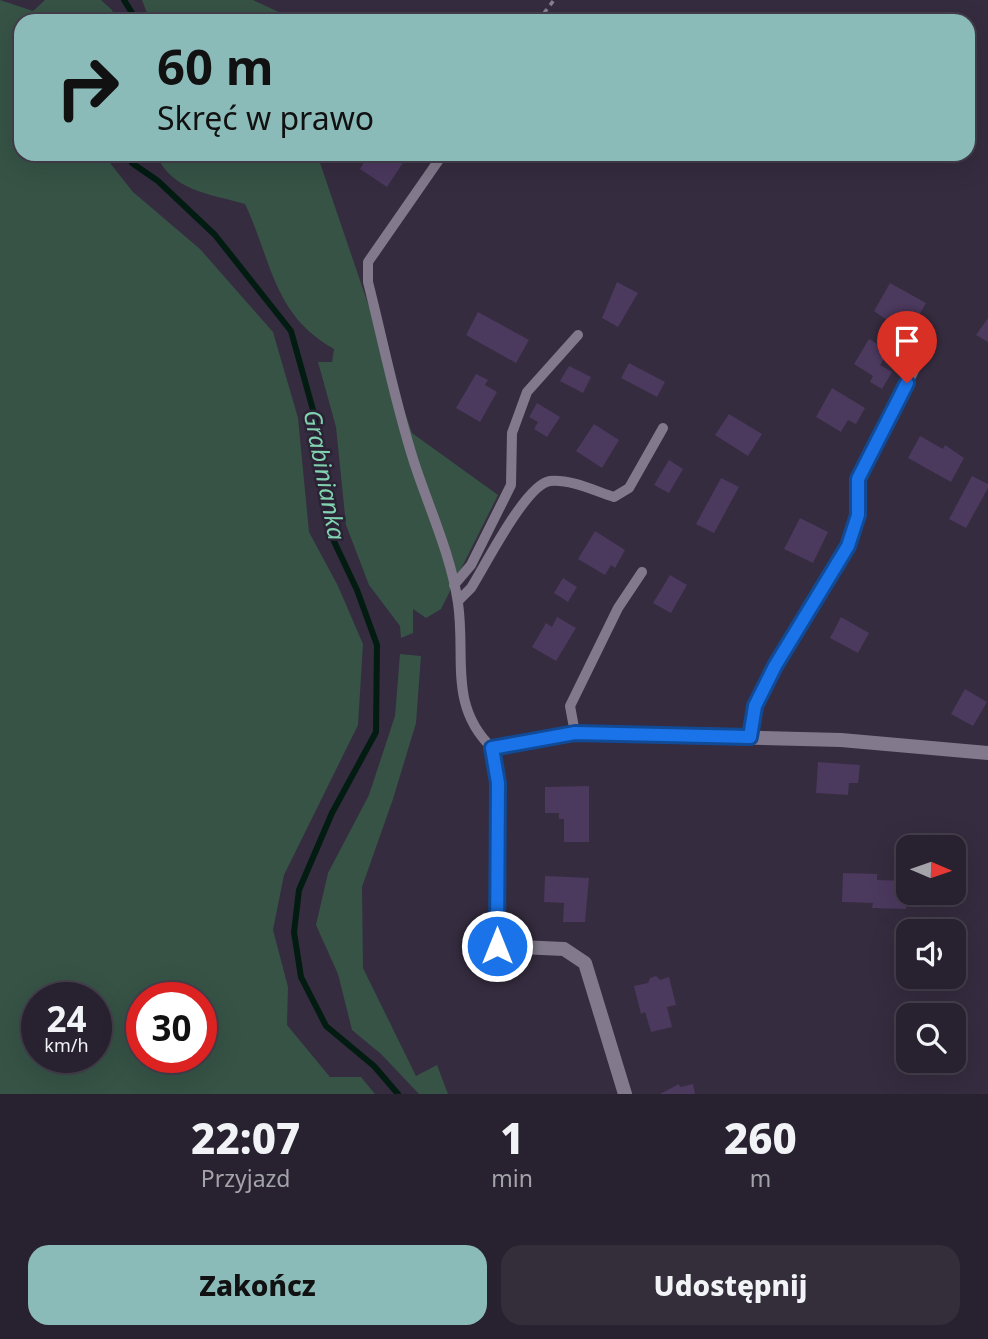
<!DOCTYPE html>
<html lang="pl">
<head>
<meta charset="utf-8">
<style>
	:root { --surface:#28212f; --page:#342e3b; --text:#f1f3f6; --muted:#a5a3aa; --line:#443e4b; --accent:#8bbbb9 }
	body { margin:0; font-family:"Noto Sans",sans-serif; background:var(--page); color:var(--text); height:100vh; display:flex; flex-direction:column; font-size:26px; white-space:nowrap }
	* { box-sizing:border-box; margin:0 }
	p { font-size:23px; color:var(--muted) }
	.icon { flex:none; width:38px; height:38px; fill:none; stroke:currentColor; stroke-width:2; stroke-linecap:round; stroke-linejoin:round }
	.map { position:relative; height:1094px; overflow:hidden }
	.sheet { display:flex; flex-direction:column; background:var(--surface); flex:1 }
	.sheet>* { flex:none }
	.banner { position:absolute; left:14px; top:14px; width:961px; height:147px; border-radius:21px; box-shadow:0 7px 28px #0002,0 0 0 2px var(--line); background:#8bbbb9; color:#111; overflow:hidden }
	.needle { width:46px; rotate:92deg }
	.controls { position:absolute; left:896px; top:835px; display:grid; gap:14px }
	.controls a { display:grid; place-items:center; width:70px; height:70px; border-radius:14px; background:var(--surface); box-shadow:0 7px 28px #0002,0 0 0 2px var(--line); font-size:35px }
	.speed { position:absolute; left:21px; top:982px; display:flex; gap:14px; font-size:35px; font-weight:700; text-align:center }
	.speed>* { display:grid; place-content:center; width:91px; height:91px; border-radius:50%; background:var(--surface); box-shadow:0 7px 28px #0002,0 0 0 2px var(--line); line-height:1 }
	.speed small { font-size:18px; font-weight:400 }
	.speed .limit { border:10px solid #d22; background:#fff; color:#111 }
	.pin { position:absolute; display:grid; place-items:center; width:60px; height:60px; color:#fff; margin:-72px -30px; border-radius:50% 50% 50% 0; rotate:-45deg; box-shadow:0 0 7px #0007 }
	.pin .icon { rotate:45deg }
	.me { position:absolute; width:77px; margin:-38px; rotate:0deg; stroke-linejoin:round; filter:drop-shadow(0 0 5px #0008) }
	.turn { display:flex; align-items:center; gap:24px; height:147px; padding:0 28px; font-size:32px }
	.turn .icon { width:91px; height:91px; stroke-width:2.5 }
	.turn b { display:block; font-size:49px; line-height:60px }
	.eta { display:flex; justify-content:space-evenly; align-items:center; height:119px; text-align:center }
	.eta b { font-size:42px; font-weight:800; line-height:49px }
	.button { display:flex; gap:14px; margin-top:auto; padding:14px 28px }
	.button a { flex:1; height:80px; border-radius:21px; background:var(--accent); color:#111; font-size:28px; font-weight:800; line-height:80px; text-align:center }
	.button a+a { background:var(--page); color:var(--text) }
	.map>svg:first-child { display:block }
	.green { fill:#365346; fill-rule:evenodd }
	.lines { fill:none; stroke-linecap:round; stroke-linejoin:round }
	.stream { stroke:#021c12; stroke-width:6 }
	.building { fill:#4b395e }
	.path { stroke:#878090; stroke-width:3.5; stroke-dasharray:5 5; stroke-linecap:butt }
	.service { stroke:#827a8c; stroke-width:10 }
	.minor { stroke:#827a8c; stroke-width:14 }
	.route-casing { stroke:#114b97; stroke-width:18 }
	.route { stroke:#1a73e8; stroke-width:12 }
	.labels { text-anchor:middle; stroke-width:5; stroke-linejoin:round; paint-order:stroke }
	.water-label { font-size:24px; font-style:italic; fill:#81d2af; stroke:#2b2335 }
</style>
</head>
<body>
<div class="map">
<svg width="988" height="1094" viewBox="0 0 988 1094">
	<rect width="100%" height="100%" fill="#352c3f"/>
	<path class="green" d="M0,0L33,11L45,0H101L112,10L116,21H21V154H103L133,192L200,249L273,332L298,418L309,532L338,586L363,644L358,725L284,875L273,930L288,987L287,1025L330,1077H361L375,1094H0ZM37,998H96V1057H37ZM142,998H201V1057H142Z
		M142,0H253L298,21H150Z
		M156,154H317L412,433L498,495L441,609L426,618L413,609V633L401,638L400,626L369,585L346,525L336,427L318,362H332L334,349C273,315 272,261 245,204C211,194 171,191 156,154Z
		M400,654L421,656L416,723L393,799L362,887L363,968L416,1076L437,1065L448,1094H419L381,1054L352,1030L338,974L316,925L328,873L369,795L395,716Z"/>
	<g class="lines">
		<path class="stream" d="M124,0L137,21
			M128,154L132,163L158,181L215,235L291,331L315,417L331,535L357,590L377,645L376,732L332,813L299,890L294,932L301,977L326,1026L374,1066L398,1094"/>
	</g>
	<path class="building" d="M369,154H403L406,158L387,187L360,169Z
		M617,282L638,293L618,327L602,318Z
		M890,283L926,303L908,335L874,311Z
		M478,312L529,340L516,363L466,335Z
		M988,318V342L976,335Z
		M869,339L889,351L880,365L892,372L882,389L870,382L873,376L854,364Z
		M629,363L665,382L657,397L621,378Z
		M569,366L591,377L583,393L560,381Z
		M476,374L488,380L485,385L497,392L480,422L456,408Z
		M832,388L865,408L856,424L848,420L841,432L816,417Z
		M537,403L560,417L547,437L534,429L538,422L529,417Z
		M729,414L762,434L748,456L715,435Z
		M594,424L619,440L602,468L576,451Z
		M920,436L943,449L945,445L964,458L951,482L908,458Z
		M669,460L683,469L669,493L654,485Z
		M972,476L988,484V488L966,528L949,519Z
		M721,478L739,487L714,533L696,524Z
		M800,518L828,532L813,563L784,549Z
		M595,531L625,550L615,568L611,565L605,575L578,559Z
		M670,575L687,585L671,613L653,603Z
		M563,578L577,587L568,602L554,593Z
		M557,617L576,628L556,661L532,647L546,623L552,627Z
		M841,617L869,633L858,653L830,638Z
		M965,689L987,702L973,726L951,714Z
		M818,762L860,765L858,783H849L848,795L816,793Z
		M589,786V842H564V819H559V813H545V787Z
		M843,873L877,874V880L907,881L906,909L872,908L873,903L842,902Z
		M545,876L589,878L585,922H563L564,903L544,902Z
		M656,976L660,980L669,977L676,1005L667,1007L672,1027L651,1032L645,1012L641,1014L634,986L648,983L650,978Z
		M679,1084L680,1087L693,1084L695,1094H660Z"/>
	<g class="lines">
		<path class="path" d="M538,21L554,0"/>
		<path class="service" d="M443,154L368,262V282C383,341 395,403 414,462C429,508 451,555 458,603C466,658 448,705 492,748
			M454,585L471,565L511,485L512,433L527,392L578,335
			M458,601L471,588C485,566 526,484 550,481C571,479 595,491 614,497L629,488L663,428
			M575,733L570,706L618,608L642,572
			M750,737L755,706L775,666L847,546L858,515V479L920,359"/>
		<path class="minor" d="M625,1094L585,963L564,949L497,946L498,783L492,748L575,733L841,740L988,753"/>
	</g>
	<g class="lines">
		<g class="route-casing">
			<path id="route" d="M497,946L498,783L492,748L575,733L750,737L755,706L775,666L848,546L858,515V479L907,383"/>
		</g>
		<use href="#route" class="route"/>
	</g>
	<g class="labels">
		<g class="water-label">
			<text transform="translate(324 475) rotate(79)" y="8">Grabinianka</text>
		</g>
	</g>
</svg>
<div class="controls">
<a><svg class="needle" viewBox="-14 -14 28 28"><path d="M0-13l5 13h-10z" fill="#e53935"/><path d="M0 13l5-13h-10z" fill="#a5a3aa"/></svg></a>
<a><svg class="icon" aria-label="sound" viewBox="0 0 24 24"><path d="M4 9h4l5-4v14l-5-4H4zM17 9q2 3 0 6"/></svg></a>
<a><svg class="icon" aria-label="search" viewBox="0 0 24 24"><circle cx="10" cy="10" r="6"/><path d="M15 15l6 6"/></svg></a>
</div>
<div class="speed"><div>24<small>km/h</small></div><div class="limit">30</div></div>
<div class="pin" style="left:907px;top:383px;background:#d93025"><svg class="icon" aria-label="arrive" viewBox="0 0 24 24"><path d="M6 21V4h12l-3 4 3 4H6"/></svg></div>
<svg class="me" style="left:497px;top:946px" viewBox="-20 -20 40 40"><circle r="17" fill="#1a73e8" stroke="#fff" stroke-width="3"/><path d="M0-11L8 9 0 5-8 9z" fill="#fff"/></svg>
<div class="banner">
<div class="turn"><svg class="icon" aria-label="right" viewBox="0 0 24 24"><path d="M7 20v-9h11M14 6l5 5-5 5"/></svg><div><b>60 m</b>Skręć w prawo</div></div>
</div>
</div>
<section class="sheet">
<div class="eta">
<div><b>22:07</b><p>Przyjazd</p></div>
<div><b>1</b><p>min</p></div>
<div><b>260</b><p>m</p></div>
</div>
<div class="button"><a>Zakończ</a><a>Udostępnij</a></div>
</section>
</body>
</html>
